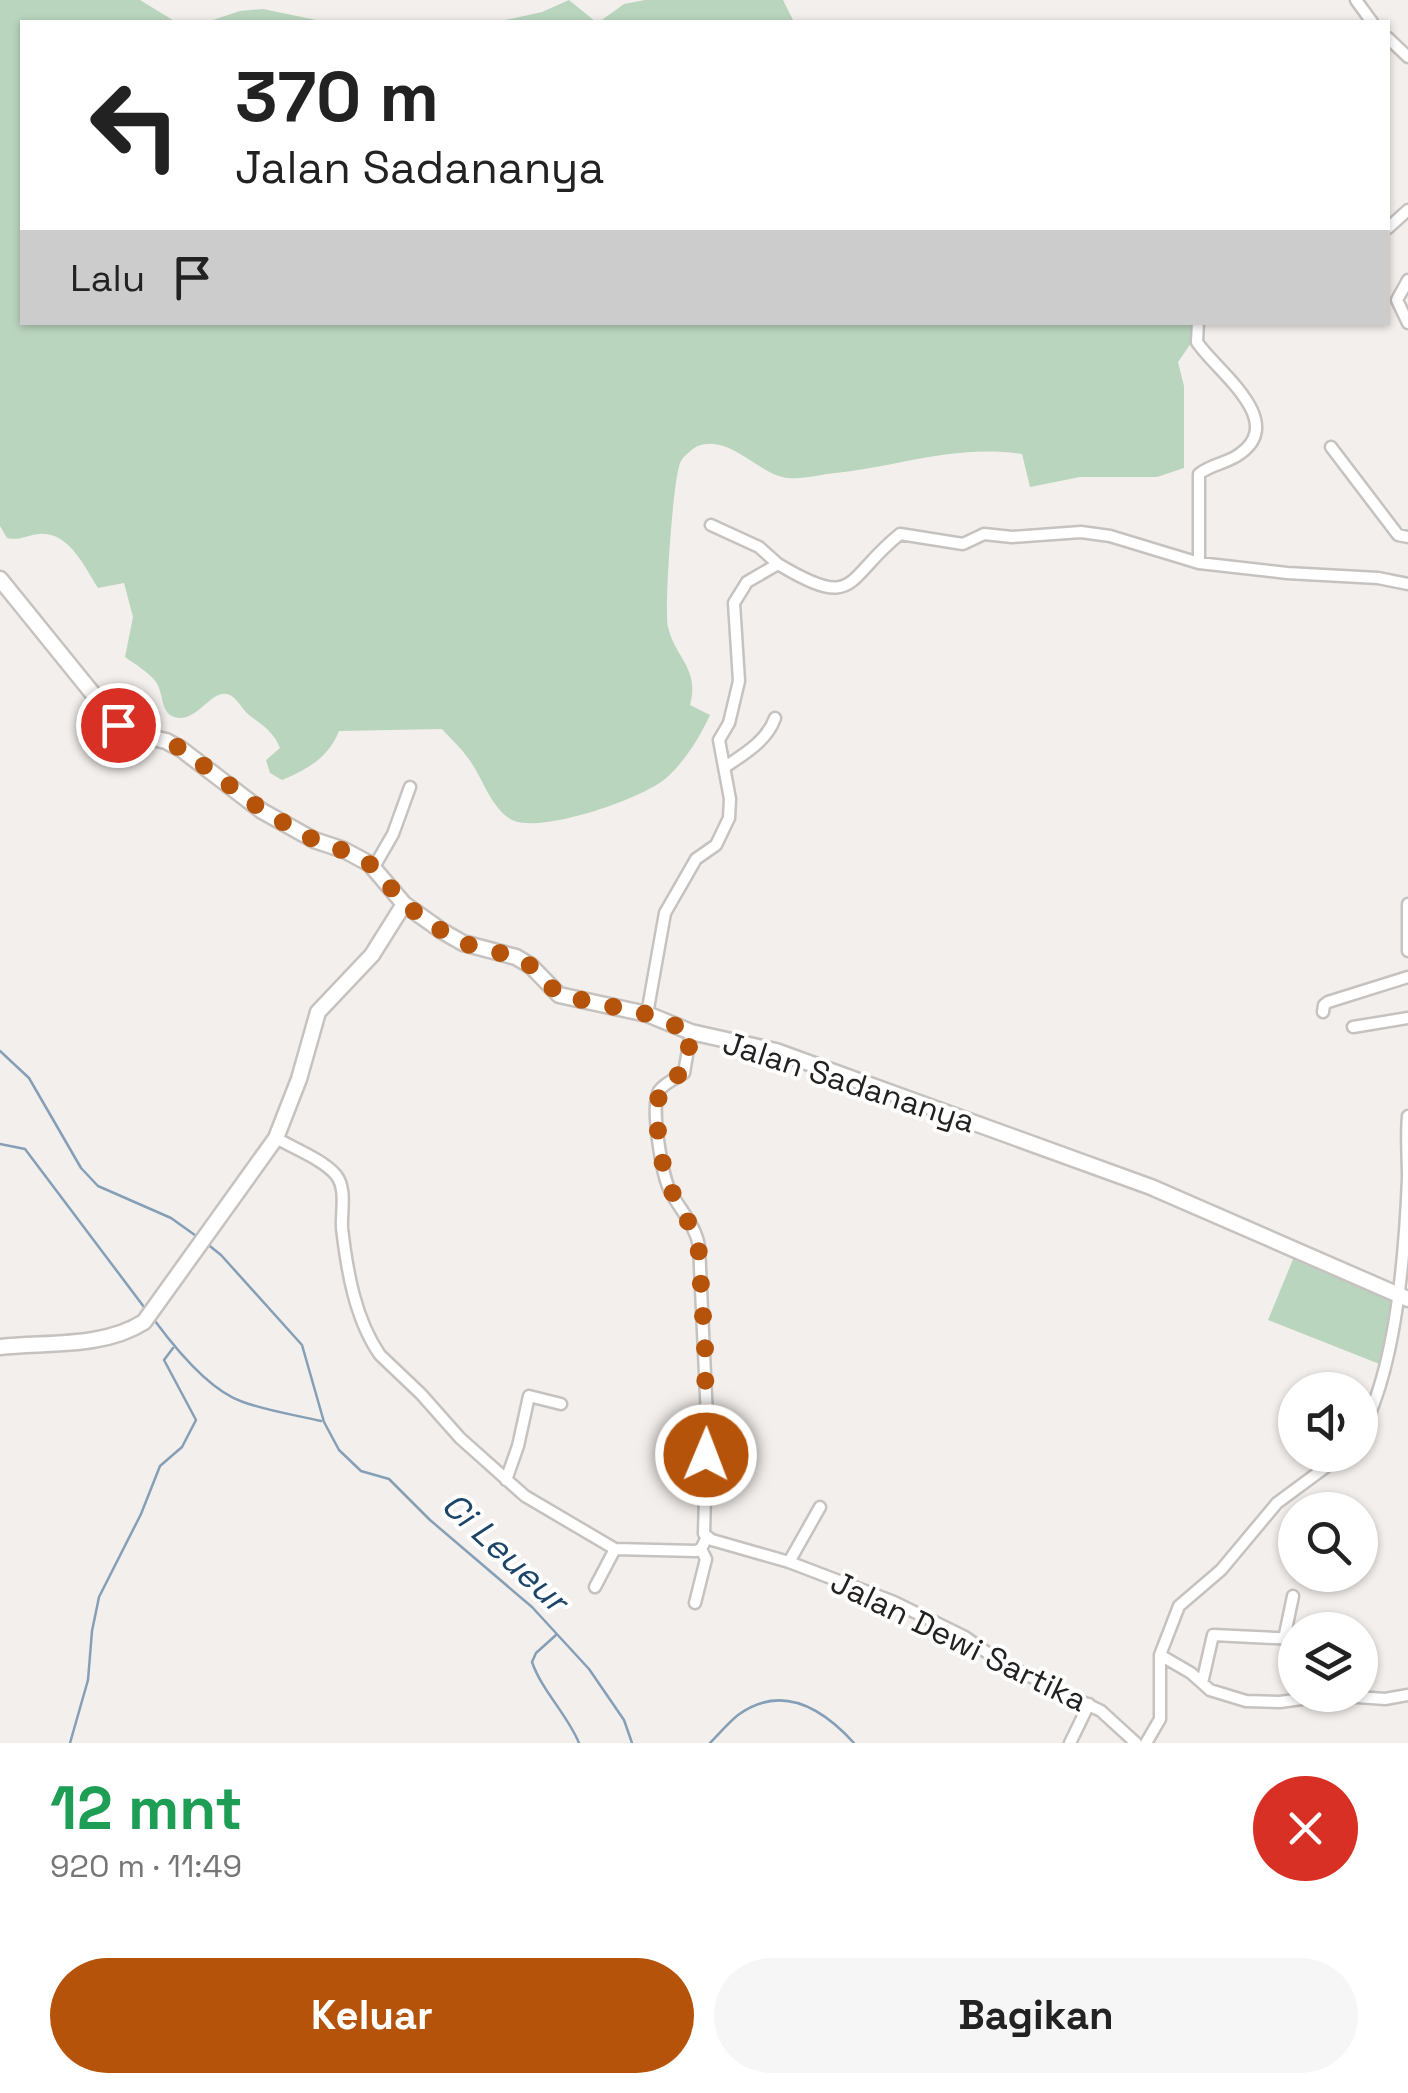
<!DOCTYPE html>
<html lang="id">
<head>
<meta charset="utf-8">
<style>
	:root { --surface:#fff; --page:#f6f6f6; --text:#222; --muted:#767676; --accent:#b45309 }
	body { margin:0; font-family:"Space Grotesk",sans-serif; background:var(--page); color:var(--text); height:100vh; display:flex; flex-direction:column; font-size:38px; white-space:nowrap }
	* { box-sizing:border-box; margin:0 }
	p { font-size:32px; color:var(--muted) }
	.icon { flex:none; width:55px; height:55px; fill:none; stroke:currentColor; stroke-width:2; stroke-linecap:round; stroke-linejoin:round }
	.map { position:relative; height:1743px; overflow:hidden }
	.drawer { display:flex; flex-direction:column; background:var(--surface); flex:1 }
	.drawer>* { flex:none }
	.banner { position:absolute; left:20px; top:20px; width:1370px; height:305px; border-radius:0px; box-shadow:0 2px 8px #0004; background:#fff; color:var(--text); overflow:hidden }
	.fabs { position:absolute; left:1278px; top:1372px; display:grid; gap:20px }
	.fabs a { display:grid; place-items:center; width:100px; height:100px; border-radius:50%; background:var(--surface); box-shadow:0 2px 8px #0004; font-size:50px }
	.pin { position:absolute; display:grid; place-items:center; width:85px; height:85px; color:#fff; margin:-42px; border:5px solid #fff; border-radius:50%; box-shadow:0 2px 10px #0007 }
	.me { position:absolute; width:110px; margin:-55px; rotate:1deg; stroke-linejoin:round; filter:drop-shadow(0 0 8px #0008) }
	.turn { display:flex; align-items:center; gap:35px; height:210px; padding:0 50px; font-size:45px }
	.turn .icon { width:130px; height:130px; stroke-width:2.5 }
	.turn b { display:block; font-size:70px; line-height:85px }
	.then { display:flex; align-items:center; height:95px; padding:0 50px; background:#0003; gap:20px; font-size:38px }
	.round { display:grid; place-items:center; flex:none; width:105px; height:105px; border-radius:52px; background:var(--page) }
	.head { display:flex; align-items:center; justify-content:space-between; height:170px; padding:0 50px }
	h1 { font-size:60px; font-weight:700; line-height:75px; color:#1e9e55 }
	.action { display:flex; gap:20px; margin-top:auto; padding:20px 50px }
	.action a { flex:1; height:115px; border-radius:60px; background:var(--accent); color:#fff; font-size:40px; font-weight:700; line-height:115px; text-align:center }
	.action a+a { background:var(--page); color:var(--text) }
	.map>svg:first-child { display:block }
	.green { fill:#bad5be }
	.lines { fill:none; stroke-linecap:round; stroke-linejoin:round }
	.stream { stroke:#859fb7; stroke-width:2.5 }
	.street-casing { stroke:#c6c2bf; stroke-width:15 }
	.secondary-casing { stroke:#c6c2bf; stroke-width:19 }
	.street { stroke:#fff; stroke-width:10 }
	.secondary { stroke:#fff; stroke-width:14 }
	.route { stroke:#b45309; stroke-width:18; stroke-dasharray:0 32.4 }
	.labels { text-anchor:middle; stroke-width:8; stroke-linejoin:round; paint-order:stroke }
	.street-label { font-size:32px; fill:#242221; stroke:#fff }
	.water-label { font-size:35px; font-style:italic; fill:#1c4568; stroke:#fff }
</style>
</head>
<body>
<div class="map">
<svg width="1408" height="1743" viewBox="0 0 1408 1743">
	<rect width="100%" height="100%" fill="#f3efec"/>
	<path class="green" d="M0,0H140L176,22H22V322L1205,323L1178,362L1184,386V468L1157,477H1080L1030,487L1022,454C951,444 896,468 827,474C815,476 801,479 789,478C759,476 731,434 698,446C694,447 683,457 681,461C673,474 664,611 668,627C675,658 700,668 690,705L710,715C700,737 684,763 665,779C641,799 541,834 512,820C491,809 482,776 468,758C460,747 450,738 442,729L339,731C328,758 308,769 282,780L270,773L266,760L280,748C273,731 263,726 249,715C243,710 239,702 233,697C213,681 197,728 172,716C161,711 163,692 156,682C148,672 135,664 125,657L133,617L124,583L98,588C85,568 69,531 39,534C27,535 20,541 7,538L0,526Z
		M569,0L596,22H496L542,12Z
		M645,0H783L794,22H599L624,4Z
		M263,9L326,22H207L240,11Z
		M1296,1252L1394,1299L1382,1365L1268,1320Z"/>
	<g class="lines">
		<path class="stream" d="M0,1051L29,1078L81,1168L98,1186L171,1218L199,1238
			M0,1144L25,1149L147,1311
			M206,1243L221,1255L302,1345L324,1422L339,1450L361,1471L389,1479L430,1520L532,1607L589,1669L624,1720L632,1743
			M155,1321C175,1348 210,1391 243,1402C268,1411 295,1415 321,1421
			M556,1635L536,1653L532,1662C542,1691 567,1714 579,1743
			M70,1743L88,1680L92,1631L99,1597L141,1514L160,1466L182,1447L196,1420L164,1360L173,1348
			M710,1743C719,1734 728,1723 738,1715C782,1683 823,1709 854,1743"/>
		<g class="street-casing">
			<path id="street" d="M1356,0L1372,22
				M1388,38L1408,57
				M1388,228L1408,210
				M1408,280L1397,300L1408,323
				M1198,322L1197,342C1214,369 1287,419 1241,453C1229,463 1211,464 1199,474V563
				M1331,447L1398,535L1408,537
				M711,525L759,547L778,564
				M725,767C744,754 767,741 775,718
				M374,867L393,834L410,787
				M1408,904V951
				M1323,1012L1324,1005L1328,1002L1408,977
				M647,1014L665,913L696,859L716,845L729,818L730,799L719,740L729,723L739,681L734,603L747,582L778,564C858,612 844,579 900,534L963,544L984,534L1012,537L1081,532L1110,536L1199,563L1287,573L1378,578L1408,584
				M1353,1027L1408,1018
				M691,1032L684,1073C677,1078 664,1083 659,1091C650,1106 662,1175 670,1191C680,1210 695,1224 699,1246L707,1417L704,1534L712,1540L789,1562L894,1602L965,1637L999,1661L1101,1711L1136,1743
				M276,1138C295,1149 322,1159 336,1175C347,1189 341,1212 342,1228C347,1271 355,1319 380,1355L421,1394L460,1438L525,1496L615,1549L696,1551L701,1549L707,1537
				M1360,1434C1396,1370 1405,1253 1408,1178C1408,1157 1406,1137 1408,1116
				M506,1480L518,1446L529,1396L561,1404
				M789,1562L820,1507
				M595,1587L615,1549
				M695,1603L706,1559L701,1549
				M1284,1639L1293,1596
				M1160,1655L1191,1673L1210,1690L1246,1701L1280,1702L1330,1695L1385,1699L1408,1695
				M1202,1683L1213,1635L1295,1639
				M1070,1743L1089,1704
				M1146,1743L1160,1719V1655L1179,1606L1221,1570L1277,1503L1342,1455"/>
		</g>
		<g class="secondary-casing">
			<path id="secondary" d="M0,579L123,731L166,741L181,749L262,811L314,840L344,850L370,864L404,904L442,931L463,943L516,957L531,966L559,995L647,1014L691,1032L776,1051L1151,1187L1408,1299
				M0,1347C47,1342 103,1348 144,1322L276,1138L299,1079L318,1012L372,955L404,904"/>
		</g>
		<use href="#street" class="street"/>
		<use href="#secondary" class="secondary"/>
	</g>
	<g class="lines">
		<path class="route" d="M118,725L127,733L166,741L182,749L262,810L314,840L358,856L374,867L404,904L442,931L462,943L516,957L531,966L559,995L647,1014L691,1032L686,1069L659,1090L657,1124L665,1179L698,1240L705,1346L706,1455"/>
	</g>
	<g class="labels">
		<g class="street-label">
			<text transform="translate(849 1082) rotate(18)" y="11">Jalan Sadananya</text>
			<text transform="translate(959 1641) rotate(26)" y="11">Jalan Dewi Sartika</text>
		</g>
		<g class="water-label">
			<text transform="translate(505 1552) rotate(43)" y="12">Ci Leueur</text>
		</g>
	</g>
</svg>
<div class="fabs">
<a><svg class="icon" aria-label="sound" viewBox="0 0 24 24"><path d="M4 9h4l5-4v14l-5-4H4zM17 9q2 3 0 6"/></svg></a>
<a><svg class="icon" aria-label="search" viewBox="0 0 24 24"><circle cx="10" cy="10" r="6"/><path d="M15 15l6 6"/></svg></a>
<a><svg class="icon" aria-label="layers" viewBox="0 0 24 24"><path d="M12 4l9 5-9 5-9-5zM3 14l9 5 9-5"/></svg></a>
</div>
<div class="pin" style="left:118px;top:725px;background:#d93025"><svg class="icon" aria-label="arrive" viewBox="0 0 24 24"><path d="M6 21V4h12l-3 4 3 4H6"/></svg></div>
<svg class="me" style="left:706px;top:1455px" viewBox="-20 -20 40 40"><circle r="17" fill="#b45309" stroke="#fff" stroke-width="3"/><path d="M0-11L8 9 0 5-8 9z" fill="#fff"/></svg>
<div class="banner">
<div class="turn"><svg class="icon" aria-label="left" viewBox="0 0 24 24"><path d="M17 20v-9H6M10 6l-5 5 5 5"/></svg><div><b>370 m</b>Jalan Sadananya</div></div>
<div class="then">Lalu<svg class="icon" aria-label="arrive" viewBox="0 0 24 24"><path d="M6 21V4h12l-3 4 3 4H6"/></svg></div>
</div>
</div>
<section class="drawer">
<div class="head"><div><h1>12 mnt</h1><p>920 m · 11:49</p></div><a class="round" style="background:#d93025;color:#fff"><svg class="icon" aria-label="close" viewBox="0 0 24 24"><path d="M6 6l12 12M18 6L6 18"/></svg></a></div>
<div class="action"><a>Keluar</a><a>Bagikan</a></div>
</section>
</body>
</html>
